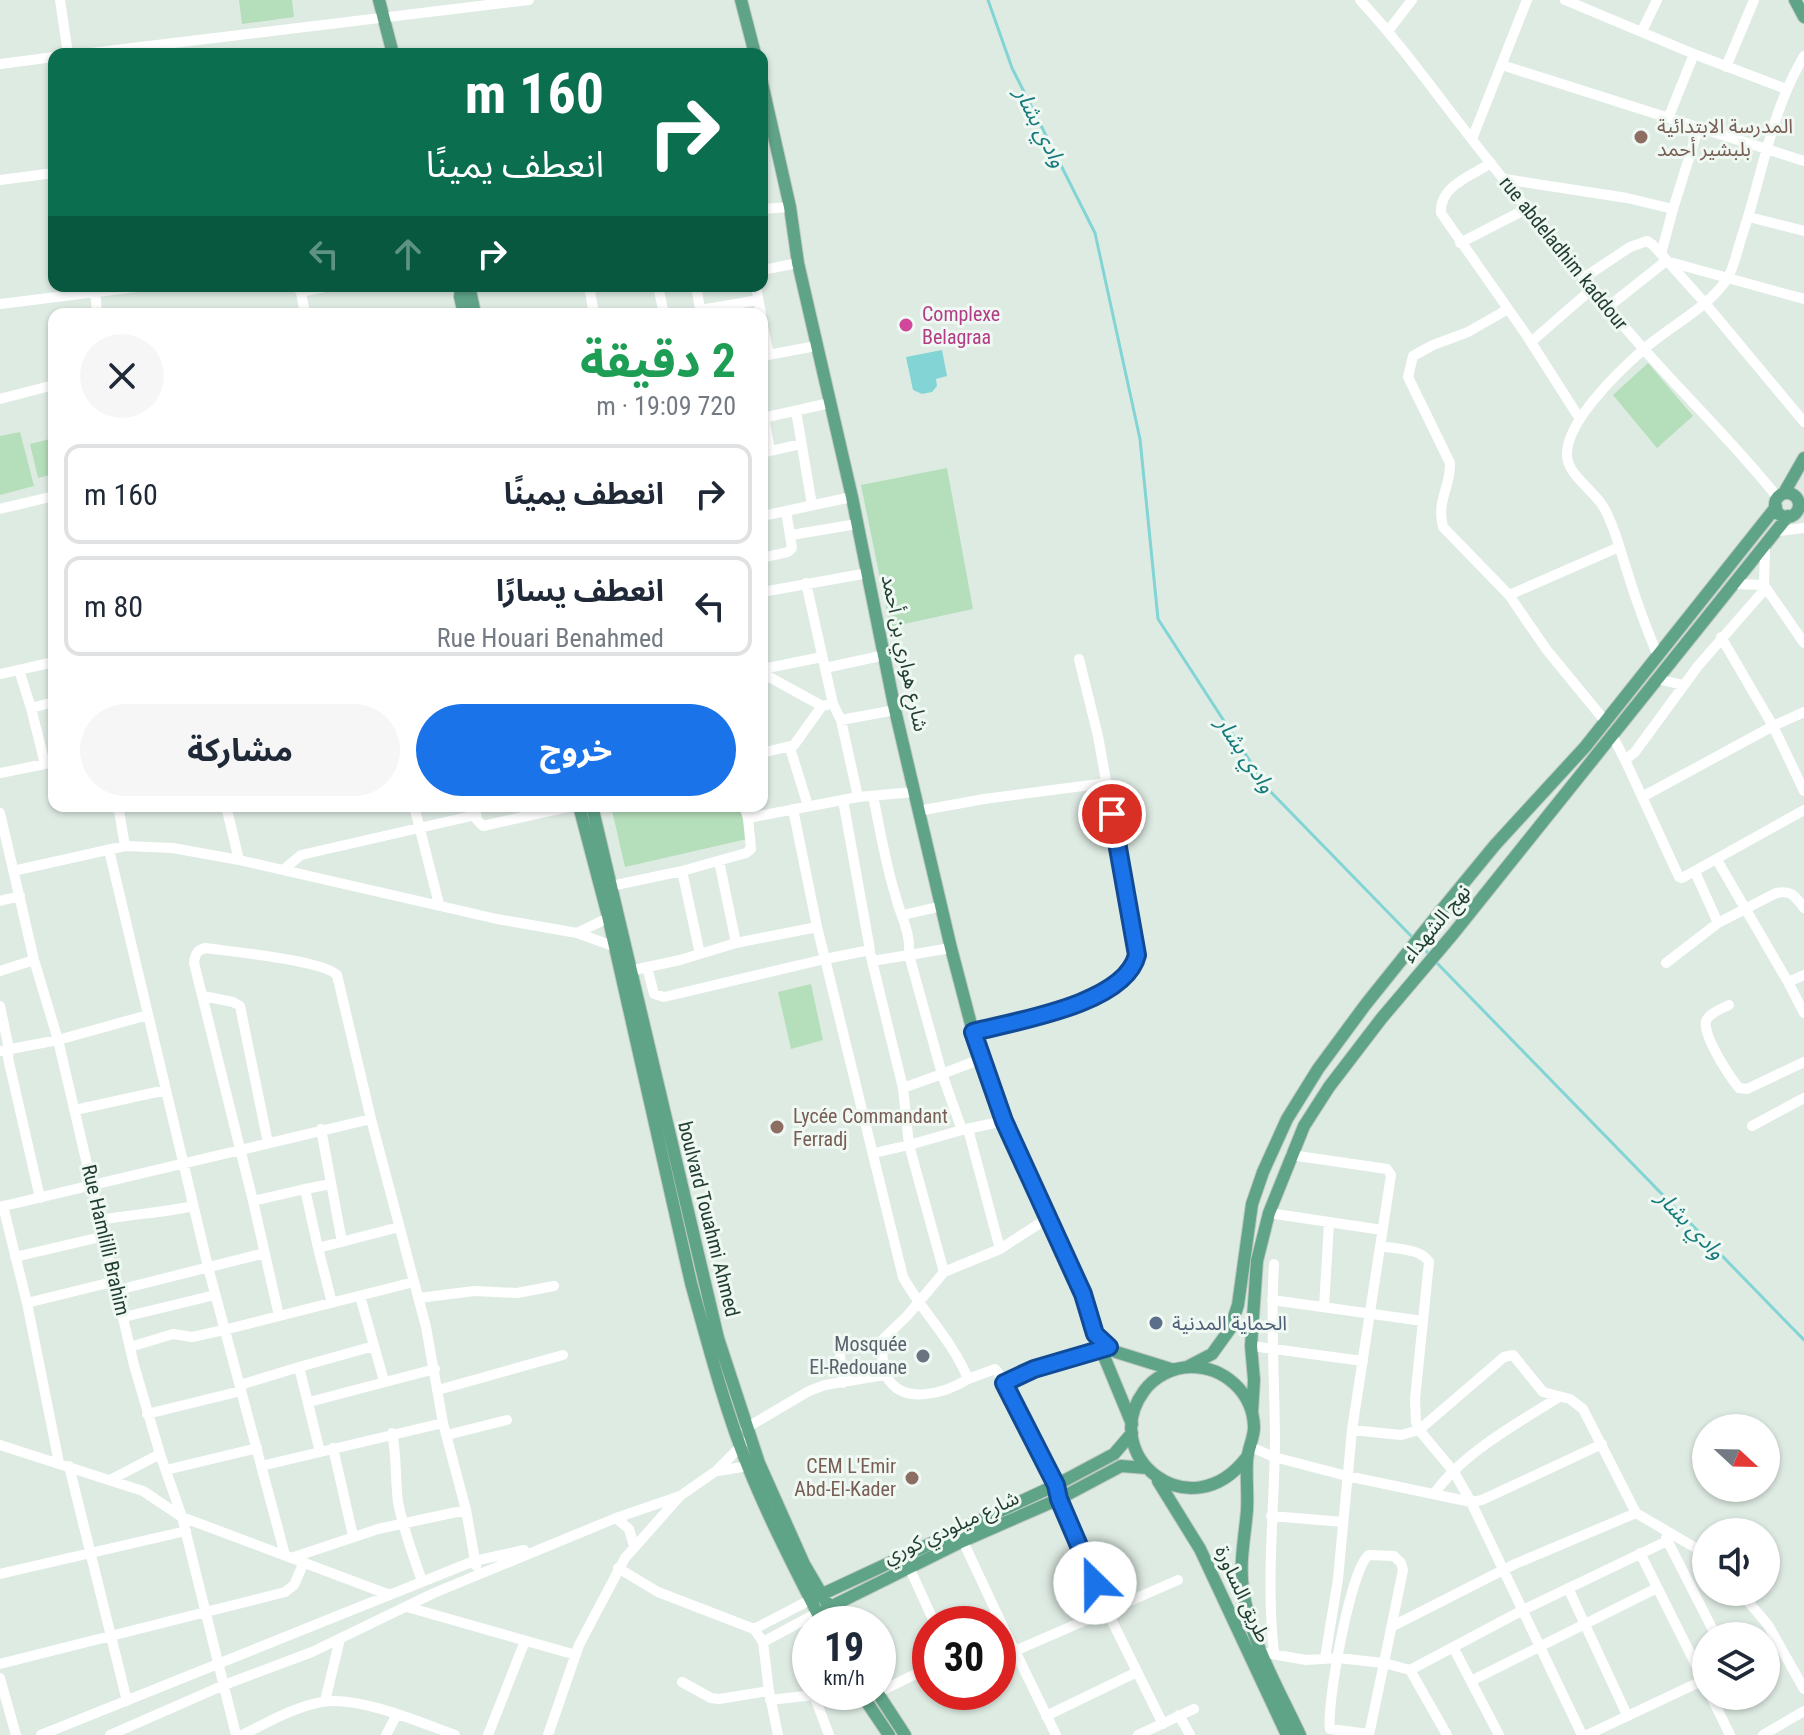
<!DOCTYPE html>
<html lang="ar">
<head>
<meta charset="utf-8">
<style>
	:root { --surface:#fff; --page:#f6f6f7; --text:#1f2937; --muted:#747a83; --line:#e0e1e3; --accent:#1a73e8 }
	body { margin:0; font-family:"Roboto Condensed","Noto Sans Arabic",sans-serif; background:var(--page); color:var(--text); direction:rtl; height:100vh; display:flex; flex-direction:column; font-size:30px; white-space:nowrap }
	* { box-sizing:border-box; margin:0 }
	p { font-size:26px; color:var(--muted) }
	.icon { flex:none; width:44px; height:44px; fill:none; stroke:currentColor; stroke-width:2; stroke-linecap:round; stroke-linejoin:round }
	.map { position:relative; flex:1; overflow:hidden; direction:ltr }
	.details { position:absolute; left:48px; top:308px; width:720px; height:504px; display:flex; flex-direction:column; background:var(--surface); border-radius:16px; box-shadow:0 2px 6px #0004; direction:rtl }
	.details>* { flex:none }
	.top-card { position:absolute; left:48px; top:48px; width:720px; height:244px; border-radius:16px; box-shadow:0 2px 6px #0004; direction:rtl; background:#0b6e4f; color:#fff; overflow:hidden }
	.needle { width:52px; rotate:112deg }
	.controls { position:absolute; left:1692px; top:1414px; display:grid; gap:16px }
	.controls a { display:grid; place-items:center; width:88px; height:88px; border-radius:50%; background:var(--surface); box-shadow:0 2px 6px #0004; font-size:40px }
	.speed { position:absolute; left:792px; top:1606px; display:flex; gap:16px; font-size:40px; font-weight:700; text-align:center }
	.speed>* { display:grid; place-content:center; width:104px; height:104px; border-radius:50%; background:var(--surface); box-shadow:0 2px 6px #0004; line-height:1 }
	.speed small { font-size:20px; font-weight:400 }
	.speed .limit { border:12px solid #d22; background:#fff; color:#111 }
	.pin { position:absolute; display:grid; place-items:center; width:68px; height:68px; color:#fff; margin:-34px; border:4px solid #fff; border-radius:50%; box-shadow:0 2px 8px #0007 }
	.me { position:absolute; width:88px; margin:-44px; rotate:337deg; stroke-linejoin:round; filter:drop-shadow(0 0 6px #0008) }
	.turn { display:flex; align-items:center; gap:28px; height:168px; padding:0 32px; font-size:36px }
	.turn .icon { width:104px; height:104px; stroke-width:2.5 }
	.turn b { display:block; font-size:56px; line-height:68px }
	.lanes { display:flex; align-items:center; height:76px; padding:0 32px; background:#0003; justify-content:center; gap:40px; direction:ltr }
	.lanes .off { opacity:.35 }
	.round { display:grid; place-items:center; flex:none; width:84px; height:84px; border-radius:42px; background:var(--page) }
	.overview { display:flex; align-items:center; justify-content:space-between; height:136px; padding:0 32px }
	h1 { font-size:48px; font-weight:700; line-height:60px; color:#1e9e55 }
	.button { display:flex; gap:16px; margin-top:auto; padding:16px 32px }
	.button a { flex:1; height:92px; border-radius:48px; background:var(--accent); color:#fff; font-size:32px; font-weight:700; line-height:92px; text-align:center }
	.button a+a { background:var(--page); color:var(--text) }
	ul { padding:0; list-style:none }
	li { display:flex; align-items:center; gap:24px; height:100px; margin:0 16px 12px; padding:0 16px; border:4px solid var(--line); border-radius:16px }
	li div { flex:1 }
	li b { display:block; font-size:30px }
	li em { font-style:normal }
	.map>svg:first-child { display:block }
	.green { fill:#b5deba }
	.water { fill:#82d4d5 }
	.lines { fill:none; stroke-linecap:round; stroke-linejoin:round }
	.stream { stroke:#82d4d5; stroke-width:3 }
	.major-casing { stroke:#c0c8c5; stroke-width:14 }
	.minor { stroke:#fff; stroke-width:10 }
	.major { stroke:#60a488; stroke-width:12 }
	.route-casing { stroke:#114b97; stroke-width:20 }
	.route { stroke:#1a73e8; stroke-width:14 }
	.education-dot { fill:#8d6e63; stroke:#eff8f2; stroke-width:3 }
	.hotel-dot { fill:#d1479c; stroke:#eff8f2; stroke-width:3 }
	.service-dot { fill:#5c6f8a; stroke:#eff8f2; stroke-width:3 }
	.worship-dot { fill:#6b7280; stroke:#eff8f2; stroke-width:3 }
	.labels { text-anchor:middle; stroke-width:6; stroke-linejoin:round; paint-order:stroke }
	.education-label { font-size:20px; fill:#785e54; stroke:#eff8f2; text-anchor:start }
	.street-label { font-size:20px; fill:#1f3c2f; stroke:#eff8f2 }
	.hotel-label { font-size:20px; fill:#b23c85; stroke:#eff8f2; text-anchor:start }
	.service-label { font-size:20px; fill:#4e5e75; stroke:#eff8f2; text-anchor:start }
	.worship-label { font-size:20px; fill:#5b616d; stroke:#eff8f2; text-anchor:end }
	.water-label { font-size:22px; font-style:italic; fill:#157a7b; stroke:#eff8f2 }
</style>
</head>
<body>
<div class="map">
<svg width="1804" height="1735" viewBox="0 0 1804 1735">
	<rect width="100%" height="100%" fill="#deebe3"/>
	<path class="green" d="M239,0H292L294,17L242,24Z
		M1648,363L1693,416L1657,448L1613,395Z
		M20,432L34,486L0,495V436Z
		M54,438V474L38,478L30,444Z
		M947,468L973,609L890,627L861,485Z
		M611,806H740L747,839L625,867Z
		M811,984L823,1040L791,1049L778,992Z"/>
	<path class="water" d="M942,350L947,376L936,379L937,386L932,392L922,394L913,390L906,357Z"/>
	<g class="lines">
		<path class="stream" d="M988,0L1012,68L1095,233L1140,439L1158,619L1268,789L1414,939
			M1419,944L1431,956
			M1436,962L1804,1340"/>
		<g class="major-casing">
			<path id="major" d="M379,0L393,54
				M741,0L755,54
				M1795,0L1804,17
				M762,83L790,207L798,263L852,497L895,710L951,948L973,1032L1004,1121L1083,1294L1101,1349L1132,1424
				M461,286L460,297L464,314
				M464,286L471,295L475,314
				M1784,493L1804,458
				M1775 505a12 12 0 1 1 24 0a12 12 0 1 1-24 0Z
				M579,806L608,916L691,1283C708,1344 724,1406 747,1464C769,1519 796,1571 823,1624
				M592,806L718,1338L759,1463L804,1564L839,1624
				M1098,1336L1116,1352L1174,1370
				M1187,1367L1212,1354L1230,1329L1238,1305L1252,1204L1263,1172L1287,1119L1318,1069L1366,1004L1435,918L1495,845L1585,747L1776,507
				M1252,1413L1254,1380L1251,1346L1257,1261L1269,1213L1304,1126L1329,1087L1381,1019L1453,934L1788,516
				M1247,1457C1190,1532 1097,1455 1144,1391C1154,1377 1173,1367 1191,1367C1224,1367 1253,1392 1254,1427C1254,1439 1247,1450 1247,1462C1246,1478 1248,1494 1247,1510C1245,1536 1239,1562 1243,1589C1250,1641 1278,1688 1300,1735
				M1158,1481L1200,1549L1287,1735
				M814,1598L1056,1485L1114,1454L1132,1433
				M824,1610L963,1541L1059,1499L1121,1466L1147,1468
				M860,1692L889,1735
				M877,1692L905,1735"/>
		</g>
		<path class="minor" d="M60,0L68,54
			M1360,0C1400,43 1434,91 1470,137C1515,195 1562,251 1608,307C1661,374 1725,431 1778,498
			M1565,0L1694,54L1786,89
			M1388,31L1412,0
			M1642,31L1657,0
			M82,54L529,0
			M0,64L54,57
			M1502,65L1804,161
			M1726,67L1754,0
			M1669,116L1694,54
			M1472,139L1527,0
			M1491,163C1471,176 1439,186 1441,213L1525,333L1580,419
			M1504,179L1627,198L1673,209L1661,254
			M0,180L54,173
			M762,209L790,207
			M1673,209L1699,126
			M1749,217L1804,231
			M1460,243L1528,208
			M762,270L798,263
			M1585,277L1630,247L1647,241L1653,245L1704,302L1804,422
			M95,286L97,314
			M296,286L301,292L305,314
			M589,286L594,314
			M658,286L664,314
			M696,286L701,314
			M756,286L761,314
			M301,292L329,286
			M0,304L145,286
			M1608,307L1666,261L1804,299
			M1508,309L1468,332L1433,345L1413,356L1408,377L1450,463C1451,487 1436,500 1443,527L1509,595
			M701,310L758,300
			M762,321L769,355
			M1531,342L1593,288
			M762,356L816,346
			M0,399L54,385
			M796,411L812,505
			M770,451L765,422L767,417L830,403
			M762,453L801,444
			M0,509L54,496
			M762,516L852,497
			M1778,531L1804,528
			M791,535L857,524
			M1765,548L1764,585L1804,643
			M762,558L788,552L792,548L786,511
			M806,583L825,668
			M1735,584L1764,585
			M762,592L868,573
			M1721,637L1773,726L1804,712
			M885,655L825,668L833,704L841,720L895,710
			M1658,656C1646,628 1636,600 1627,571C1620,550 1615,527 1604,508C1595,491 1567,475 1567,455C1566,421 1620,370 1644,349C1670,326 1708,308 1727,279C1734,268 1737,251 1741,239C1762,178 1770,113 1804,56
			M762,669L822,657
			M19,670L31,708L54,702
			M762,673L822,706L827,705
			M0,674L54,662
			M1657,679L1683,685
			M1605,721L1546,649L1509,595L1619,547
			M1613,737L1625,760L1635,752L1698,666L1766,588
			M790,748L808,806
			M762,753L794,745L822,706
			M1625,760L1679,877L1682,878L1804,810
			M0,773L45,764L31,708
			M858,797L914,792
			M1642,797L1773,726L1804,791
			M843,800L870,950L825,959L903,1277C922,1312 953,1341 968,1379C946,1393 903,1406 887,1377C881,1368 883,1351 882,1340L907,1316L944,1272L1000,1249L1048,1218
			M83,806H102
			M114,806L119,811L125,846
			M226,806L239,860
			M414,806L439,904
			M475,806L477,820L483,826L572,806
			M744,806L748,818
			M793,809L817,927
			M918,811L984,799L1106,783
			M0,813L34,960L58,1040L134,1365L160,1454L182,1517L236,1735
			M109,850L208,1267L285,1555
			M1717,860L1788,982
			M283,870L301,855L476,815
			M13,871L125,846L173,848L239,860L497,919L577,933L613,946L621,944
			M682,871L700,954
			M1695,872L1718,923
			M611,886L682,871L746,853L751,849L748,818L858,797L841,720
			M0,901L20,896
			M903,915L942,906
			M577,933L614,915
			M951,948L909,955L942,1074L981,1059
			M871,956L872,961L909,955C911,932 900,915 895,894C885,862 880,829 873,796
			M872,961L903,1088L942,1074L962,1130L1004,1121
			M1666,963L1718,923L1776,893C1792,890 1795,896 1804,908
			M647,967L654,994L664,997L825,959L817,927L736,943
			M0,971L34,960
			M629,971L680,960L736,943L719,861
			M1804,975L1788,982L1804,1013
			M203,996L233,1002L240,1006L268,1143
			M1729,1005C1723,1008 1710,1013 1707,1019C1699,1031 1730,1077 1739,1088L1747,1089L1804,1062
			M0,1006L9,1049L8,1058L40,1198
			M973,1032C1016,1021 1125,1004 1137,955L1098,736L1079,659
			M0,1051L58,1040L148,1015
			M903,1088L909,1145L962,1130
			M75,1110L166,1090
			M1752,1126L1804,1098
			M321,1129L342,1242
			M968,1129L1000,1249
			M874,1153L909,1145L944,1272
			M1291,1155L1387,1169L1391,1175L1352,1430L1338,1579L1325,1658
			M305,1189L253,1201L194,963C195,954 197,950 206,948C233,952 321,960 337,975L371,1119
			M253,1201L279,1316
			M3,1206L27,1303L59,1463
			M0,1207L371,1119L426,1327L443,1423
			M1269,1213L1382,1230
			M101,1220C132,1214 162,1213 193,1206
			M1380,1246C1395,1249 1421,1248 1429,1262L1415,1399L1416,1422L1419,1430L1454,1472L1471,1502L1582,1735
			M318,1248L305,1189L331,1184
			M15,1257L105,1236
			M118,1290L265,1253
			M360,1296L384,1381
			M419,1298L474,1291L517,1293L554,1286
			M1272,1300L1423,1321
			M27,1303L116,1281
			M332,1303L318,1248L399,1227
			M1324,1307L1329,1223
			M124,1317L215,1295
			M1251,1346L1363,1361
			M130,1347L173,1334L192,1337L224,1330L414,1282
			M840,1356L843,1383
			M299,1367L374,1346
			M968,1379L995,1369C1013,1391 1053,1471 1059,1499L1107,1611L1163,1724
			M1004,1383L1034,1369L1108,1348
			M240,1385L299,1367L320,1452
			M438,1390L563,1355
			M309,1402L435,1369
			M147,1414L241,1391
			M746,1428L809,1391L825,1385L884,1375
			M1352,1430L1401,1435L1419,1430L1504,1357L1513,1355L1543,1392L1570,1399L1583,1409L1636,1513
			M392,1433C397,1456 395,1479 398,1502C403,1529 413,1555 422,1581
			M447,1435L507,1420
			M0,1445L143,1491L182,1517L390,1595
			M1251,1447L1274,1457L1347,1476L1471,1502L1482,1500L1602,1444
			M333,1448L353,1536
			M69,1466L127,1701
			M261,1466L443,1423L466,1510L476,1566
			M166,1470L257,1448
			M718,1471L754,1465
			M112,1479L160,1454
			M1434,1494C1462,1453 1518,1423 1559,1397
			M1271,1516L1343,1522
			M616,1518L629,1529L634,1546
			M960,1535L1005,1631L998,1634
			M1666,1538L1716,1636
			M1640,1553L1706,1685
			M291,1558L378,1529L466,1510
			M909,1567L935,1624
			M618,1568L658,1592L754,1629L810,1600
			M0,1574L186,1531
			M1568,1588L1627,1715
			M1740,1592L1768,1625L1804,1689
			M407,1607L576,1655
			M1391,1627L1515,1564L1636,1513L1706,1554
			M754,1629L763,1642L769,1691L778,1735
			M1005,1631L1015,1651L1178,1580
			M763,1642L817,1613
			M1453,1647L1499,1735
			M1015,1651L1056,1735
			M1261,1652L1306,1660L1338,1658L1384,1663L1403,1570L1401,1563L1394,1556L1369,1555C1351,1566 1326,1706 1330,1729L1369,1734
			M1274,1653C1266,1583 1274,1513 1275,1443C1275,1383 1270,1324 1274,1264
			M0,1664L285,1592L294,1585L304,1562
			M1410,1670L1447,1735
			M0,1678L16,1735
			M1471,1681L1657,1588
			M682,1682L711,1698L719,1699L769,1691
			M877,1693L930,1667
			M1711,1696L1730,1735
			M770,1700L814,1695L829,1735
			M325,1701L340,1639
			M1179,1715L1190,1735
			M1046,1716L1137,1672
			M41,1735L474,1561L524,1550
			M110,1735L224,1685L312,1652L434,1593L616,1518L680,1496
			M242,1735C267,1723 294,1707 322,1702C357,1695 422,1723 455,1735
			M386,1735L397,1714
			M488,1735L525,1641
			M548,1735L579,1645L625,1558L680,1496L716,1471L745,1442
			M1138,1735L1194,1709
			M1369,1735L1384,1663L1410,1670L1523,1610L1667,1541
			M1587,1735L1706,1679
			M1763,1735L1804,1711"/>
		<use href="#major" class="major"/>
	</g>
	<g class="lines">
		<g class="route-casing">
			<path id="route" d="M1095,1583L1059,1499L1056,1485L1004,1383L1034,1369L1109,1347L1095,1334L1083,1294L1004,1121L973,1032C1016,1021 1125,1004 1137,955L1112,814"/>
		</g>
		<use href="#route" class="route"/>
	</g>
	<g class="education-dot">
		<circle cx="1641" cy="137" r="8"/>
		<circle cx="777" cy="1127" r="8"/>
		<circle cx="912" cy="1478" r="8"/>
	</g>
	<circle class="hotel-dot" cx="906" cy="325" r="8"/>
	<circle class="service-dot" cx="1156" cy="1323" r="8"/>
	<circle class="worship-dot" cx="923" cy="1356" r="8"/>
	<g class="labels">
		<g class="education-label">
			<text x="1657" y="133">المدرسة الابتدائية<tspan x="1657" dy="23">بلبشير أحمد</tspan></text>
			<text x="793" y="1123">Lycée Commandant<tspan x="793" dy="23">Ferradj</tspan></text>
			<text x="896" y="1473" text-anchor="end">CEM L'Emir<tspan x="896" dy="23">Abd-El-Kader</tspan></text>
		</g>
		<g class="street-label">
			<text transform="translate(1564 253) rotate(51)" y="7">rue abdeladhim kaddour</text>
			<text transform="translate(905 653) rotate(78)" y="7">شارع هواري بن أحمد</text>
			<text transform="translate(1436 923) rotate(-50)" y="7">نهج الشهداء</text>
			<text transform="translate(709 1219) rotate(76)" y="7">boulvard Touahmi Ahmed</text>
			<text transform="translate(106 1240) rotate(77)" y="7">Rue Hamlilli Brahim</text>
			<text transform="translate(951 1527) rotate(-25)" y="7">شارع ميلودي كوري</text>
			<text transform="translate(1243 1594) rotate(65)" y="7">طريق الساورة</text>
		</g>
		<g class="hotel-label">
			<text x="922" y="321">Complexe<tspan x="922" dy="23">Belagraa</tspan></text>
		</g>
		<g class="service-label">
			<text x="1172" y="1330">الحماية المدنية</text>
		</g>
		<g class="worship-label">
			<text x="907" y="1351">Mosquée<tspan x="907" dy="23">El-Redouane</tspan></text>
		</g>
		<g class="water-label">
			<text transform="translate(1041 127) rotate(63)" y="8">وادي بشار</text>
			<text transform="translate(1246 754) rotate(56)" y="8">وادي بشار</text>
			<text transform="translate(1691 1224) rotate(46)" y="8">وادي بشار</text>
		</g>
	</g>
</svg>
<div class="controls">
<a><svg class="needle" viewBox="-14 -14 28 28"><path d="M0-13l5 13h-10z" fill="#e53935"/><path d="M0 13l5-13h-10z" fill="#747a83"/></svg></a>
<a><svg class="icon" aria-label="sound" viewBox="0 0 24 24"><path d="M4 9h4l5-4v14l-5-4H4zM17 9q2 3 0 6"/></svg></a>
<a><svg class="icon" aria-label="layers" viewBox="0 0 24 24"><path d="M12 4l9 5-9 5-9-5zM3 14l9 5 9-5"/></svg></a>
</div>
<div class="speed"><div>19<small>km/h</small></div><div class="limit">30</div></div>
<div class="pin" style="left:1112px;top:814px;background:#d93025"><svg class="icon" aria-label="arrive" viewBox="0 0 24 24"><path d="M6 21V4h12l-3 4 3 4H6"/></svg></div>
<svg class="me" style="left:1095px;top:1583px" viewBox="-20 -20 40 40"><circle r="19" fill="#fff"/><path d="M0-13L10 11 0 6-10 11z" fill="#1a73e8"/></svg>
<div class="top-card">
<div class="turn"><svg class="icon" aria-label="right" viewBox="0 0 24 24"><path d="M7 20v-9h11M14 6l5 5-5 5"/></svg><div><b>160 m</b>انعطف يمينًا</div></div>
<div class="lanes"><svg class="icon off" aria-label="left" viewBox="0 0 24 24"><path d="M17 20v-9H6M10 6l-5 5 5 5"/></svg><svg class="icon off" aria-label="ahead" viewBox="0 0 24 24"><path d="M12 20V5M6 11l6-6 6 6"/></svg><svg class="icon" aria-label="right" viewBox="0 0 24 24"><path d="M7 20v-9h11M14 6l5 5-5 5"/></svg></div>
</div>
<section class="details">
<div class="overview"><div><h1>2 دقيقة</h1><p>720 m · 19:09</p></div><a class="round"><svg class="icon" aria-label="close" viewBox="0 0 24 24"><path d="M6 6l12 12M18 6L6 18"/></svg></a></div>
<ul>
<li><svg class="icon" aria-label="right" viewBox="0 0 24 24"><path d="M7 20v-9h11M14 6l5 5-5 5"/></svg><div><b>انعطف يمينًا</b></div><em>160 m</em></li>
<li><svg class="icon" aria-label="left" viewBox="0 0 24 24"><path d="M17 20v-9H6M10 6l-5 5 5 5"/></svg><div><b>انعطف يسارًا</b><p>Rue Houari Benahmed</p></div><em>80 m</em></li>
</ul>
<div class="button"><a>خروج</a><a>مشاركة</a></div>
</section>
</div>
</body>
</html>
